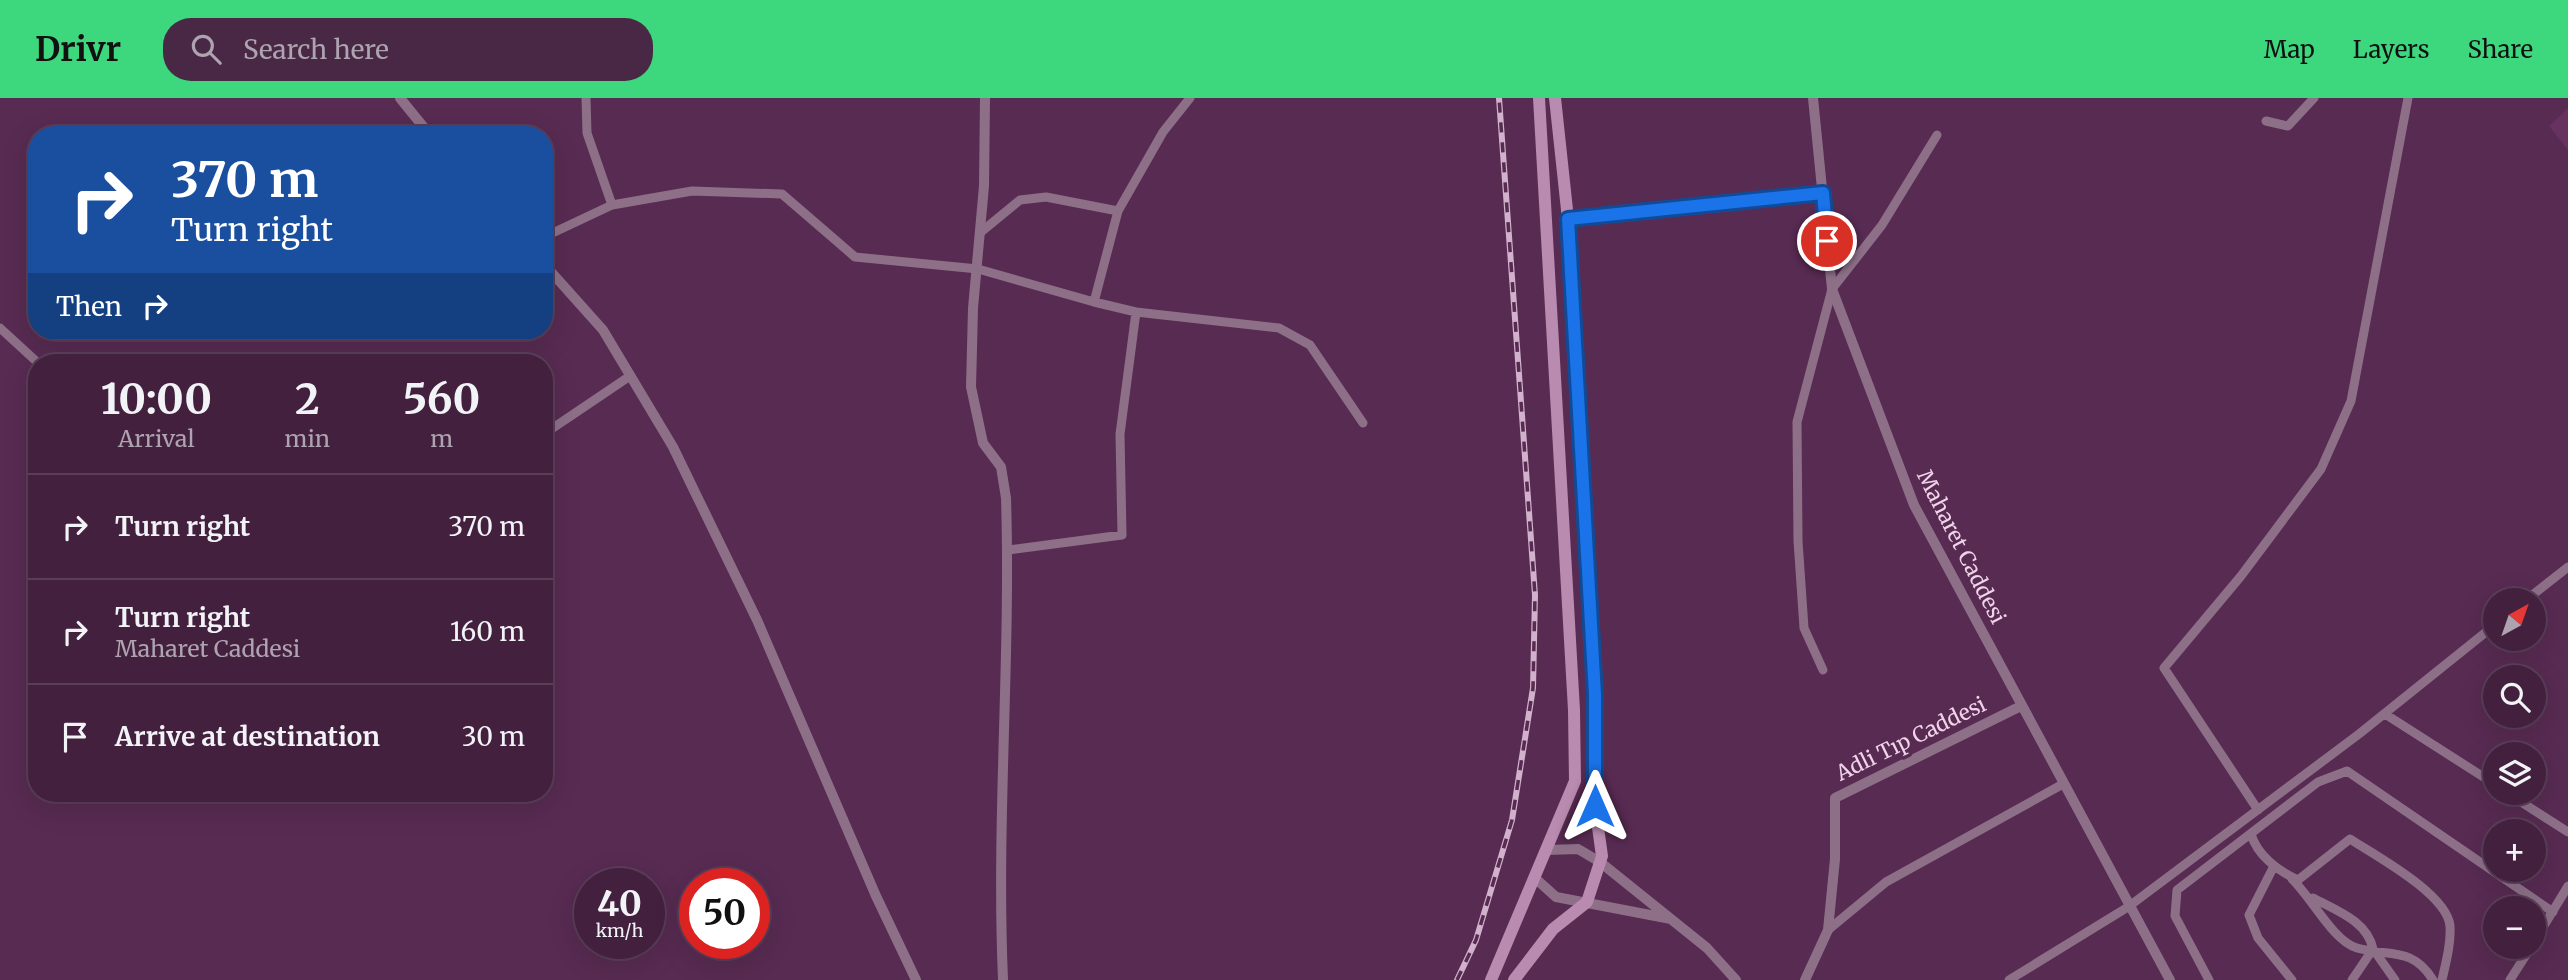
<!DOCTYPE html>
<html lang="en">
<head>
<meta charset="utf-8">
<style>
	:root { --surface:#42203e; --page:#492845; --text:#f1f3f6; --muted:#aea3b0; --line:#5a3e58; --accent:#3dd77e }
	body { margin:0; font-family:Merriweather,serif; background:var(--page); color:var(--text); height:100vh; display:flex; flex-direction:column; font-size:26px; white-space:nowrap }
	* { box-sizing:border-box; margin:0 }
	p { font-size:23px; color:var(--muted) }
	.icon { flex:none; width:38px; height:38px; fill:none; stroke:currentColor; stroke-width:2; stroke-linecap:round; stroke-linejoin:round }
	.map { position:relative; flex:1; overflow:hidden }
	.details { position:absolute; left:28px; top:256px; width:525px; height:448px; display:flex; flex-direction:column; background:var(--surface); border-radius:28px; box-shadow:0 7px 28px #0002,0 0 0 2px var(--line) }
	.details>* { flex:none }
	.banner { position:absolute; left:28px; top:28px; width:525px; height:214px; border-radius:28px; box-shadow:0 7px 28px #0002,0 0 0 2px var(--line); background:#1a4fa0; color:#fff; overflow:hidden }
	.needle { width:46px; rotate:40deg }
	.buttons { position:absolute; left:2483px; top:490px; display:grid; gap:14px }
	.buttons a { display:grid; place-items:center; width:63px; height:63px; border-radius:50%; background:var(--surface); box-shadow:0 7px 28px #0002,0 0 0 2px var(--line); font-size:35px }
	.speed { position:absolute; left:574px; top:770px; display:flex; gap:14px; font-size:35px; font-weight:700; text-align:center }
	.speed>* { display:grid; place-content:center; width:91px; height:91px; border-radius:50%; background:var(--surface); box-shadow:0 7px 28px #0002,0 0 0 2px var(--line); line-height:1 }
	.speed small { font-size:18px; font-weight:400 }
	.speed .limit { border:10px solid #d22; background:#fff; color:#111 }
	.pin { position:absolute; display:grid; place-items:center; width:60px; height:60px; color:#fff; margin:-30px; border:4px solid #fff; border-radius:50%; box-shadow:0 2px 7px #0007 }
	.me { position:absolute; width:77px; margin:-38px; rotate:0deg; stroke-linejoin:round; filter:drop-shadow(0 0 5px #0008) }
	.turn { display:flex; align-items:center; gap:24px; height:147px; padding:0 28px; font-size:32px }
	.turn .icon { width:91px; height:91px; stroke-width:2.5 }
	.turn b { display:block; font-size:49px; line-height:60px }
	.then { display:flex; align-items:center; height:66px; padding:0 28px; background:#0003; gap:14px; font-size:26px }
	.eta { display:flex; justify-content:space-evenly; align-items:center; height:119px; text-align:center }
	.eta b { font-size:42px; font-weight:700; line-height:49px }
	ul { padding:0; list-style:none }
	li { display:flex; align-items:center; gap:21px; height:105px; padding:0 28px; border-top:2px solid var(--line) }
	li div { flex:1 }
	li b { display:block; font-size:26px }
	li em { font-style:normal }
	header { display:flex; align-items:center; gap:42px; box-sizing:border-box; height:98px; padding:0 35px; background:var(--accent); color:#111 }
	header strong { font-size:33px }
	nav { display:flex; gap:38px; margin-inline-start:auto; font-size:24px }
	.search { width:490px; height:63px; background:var(--page); display:flex; align-items:center; gap:18px; box-sizing:border-box; padding:0 24px; border-radius:28px; color:var(--muted); font-size:26px }
	.map>svg:first-child { display:block }
	.built { fill:#67325f }
	.lines { fill:none; stroke-linecap:round; stroke-linejoin:round }
	.minor { stroke:#8d7088; stroke-width:9 }
	.tertiary { stroke:#8d7088; stroke-width:10 }
	.secondary { stroke:#b98bb0; stroke-width:12 }
	.rail-casing { stroke:#d1b1cb; stroke-width:6 }
	.rail { stroke:#582b52; stroke-width:3.5; stroke-dasharray:10; stroke-linecap:butt }
	.route-casing { stroke:#114b97; stroke-width:18 }
	.route { stroke:#1a73e8; stroke-width:12 }
	.labels { text-anchor:middle; stroke-width:7; stroke-linejoin:round; paint-order:stroke }
	.street-label { font-size:21px; fill:#f0d4ea; stroke:#582b52 }
</style>
</head>
<body>
<header>
<strong>Drivr</strong>
<div class="search"><svg class="icon" aria-label="search" viewBox="0 0 24 24"><circle cx="10" cy="10" r="6"/><path d="M15 15l6 6"/></svg>Search here</div>
<nav><a>Map</a><a>Layers</a><a>Share</a></nav>
</header>
<div class="map">
<svg width="2568" height="882" viewBox="0 0 2568 882">
	<rect width="100%" height="100%" fill="#582b52"/>
	<path class="built" d="M2568,10V52L2549,28Z"/>
	<g class="lines">
		<path class="minor" d="M586,0L587,35L612,107
			M2266,23L2288,28L2314,0
			M1568,121L1823,95
			M981,134L1020,102L1046,99L1118,113
			M544,139L612,107L692,93L782,96L855,159L978,171L1094,204L1118,113L1163,34L1190,0
			M1136,214L1279,230L1310,247L1363,325
			M0,230L37,264
			M544,336L630,278
			M1008,452L1122,437L1120,336L1136,214L1094,204
			M2526,502L2568,469
			M1823,572L1804,530L1798,443L1797,324L1832,191L1882,127L1937,37
			M2385,616L2496,687
			M2507,695L2568,734
			M2258,712L2164,570L2241,478L2321,371L2351,303L2408,0
			M2251,736C2257,757 2278,773 2298,782L2350,741C2376,758 2447,796 2450,828C2451,846 2446,864 2442,882
			M2274,768L2249,817L2258,840L2292,882
			M2292,781C2312,800 2333,843 2357,850C2389,859 2412,848 2433,882
			M2313,800C2337,813 2367,823 2373,851
			M1828,832L1886,784L2063,686
			M2534,844L2568,788
			M2009,882L2128,809L2359,636L2496,526
			M2209,882L2175,818L2177,792L2318,684L2347,673L2553,814
			M2352,882L2373,851L2395,882
			M2510,882L2531,849"/>
		<path class="tertiary" d="M400,0L430,37
			M985,0L984,88L973,210L971,289L983,345L1001,369L1006,400C1011,561 996,721 1003,882
			M1813,0L1832,191L1914,407L2170,882
			M544,166L603,232L673,349L757,522L876,798L916,882
			M1548,752L1578,751L1600,764L1707,850L1736,882
			M1536,781L1556,799L1671,821
			M1805,882L1828,832L1835,761V700L2021,608"/>
		<path class="secondary" d="M1491,882L1575,683L1574,612L1539,0
			M1514,882L1553,831L1587,804L1602,758L1595,708V598L1568,121L1555,0"/>
		<g class="rail-casing">
			<path id="rail" d="M1457,882L1476,842L1512,722L1533,590L1535,497L1499,0"/>
		</g>
		<use href="#rail" class="rail"/>
	</g>
	<g class="lines">
		<g class="route-casing">
			<path id="route" d="M1595,708V597L1568,121L1823,95L1827,143"/>
		</g>
		<use href="#route" class="route"/>
	</g>
	<g class="labels">
		<g class="street-label">
			<text transform="translate(1961 449) rotate(63)" y="7">Maharet Caddesi</text>
			<text transform="translate(1911 641) rotate(-26)" y="7">Adli Tıp Caddesi</text>
		</g>
	</g>
</svg>
<div class="buttons">
<a><svg class="needle" viewBox="-14 -14 28 28"><path d="M0-13l5 13h-10z" fill="#e53935"/><path d="M0 13l5-13h-10z" fill="#aea3b0"/></svg></a>
<a><svg class="icon" aria-label="search" viewBox="0 0 24 24"><circle cx="10" cy="10" r="6"/><path d="M15 15l6 6"/></svg></a>
<a><svg class="icon" aria-label="layers" viewBox="0 0 24 24"><path d="M12 4l9 5-9 5-9-5zM3 14l9 5 9-5"/></svg></a>
<a>+</a>
<a>−</a>
</div>
<div class="speed"><div>40<small>km/h</small></div><div class="limit">50</div></div>
<div class="pin" style="left:1827px;top:143px;background:#d93025"><svg class="icon" aria-label="arrive" viewBox="0 0 24 24"><path d="M6 21V4h12l-3 4 3 4H6"/></svg></div>
<svg class="me" style="left:1595px;top:708px" viewBox="-20 -20 40 40"><path d="M0-17L14 15 0 8-14 15z" fill="#1a73e8" stroke="#fff" stroke-width="4"/></svg>
<div class="banner">
<div class="turn"><svg class="icon" aria-label="right" viewBox="0 0 24 24"><path d="M7 20v-9h11M14 6l5 5-5 5"/></svg><div><b>370 m</b>Turn right</div></div>
<div class="then">Then<svg class="icon" aria-label="right" viewBox="0 0 24 24"><path d="M7 20v-9h11M14 6l5 5-5 5"/></svg></div>
</div>
<section class="details">
<div class="eta">
<div><b>10:00</b><p>Arrival</p></div>
<div><b>2</b><p>min</p></div>
<div><b>560</b><p>m</p></div>
</div>
<ul>
<li><svg class="icon" aria-label="right" viewBox="0 0 24 24"><path d="M7 20v-9h11M14 6l5 5-5 5"/></svg><div><b>Turn right</b></div><em>370 m</em></li>
<li><svg class="icon" aria-label="right" viewBox="0 0 24 24"><path d="M7 20v-9h11M14 6l5 5-5 5"/></svg><div><b>Turn right</b><p>Maharet Caddesi</p></div><em>160 m</em></li>
<li><svg class="icon" aria-label="arrive" viewBox="0 0 24 24"><path d="M6 21V4h12l-3 4 3 4H6"/></svg><div><b>Arrive at destination</b></div><em>30 m</em></li>
</ul>
</section>
</div>
</body>
</html>
